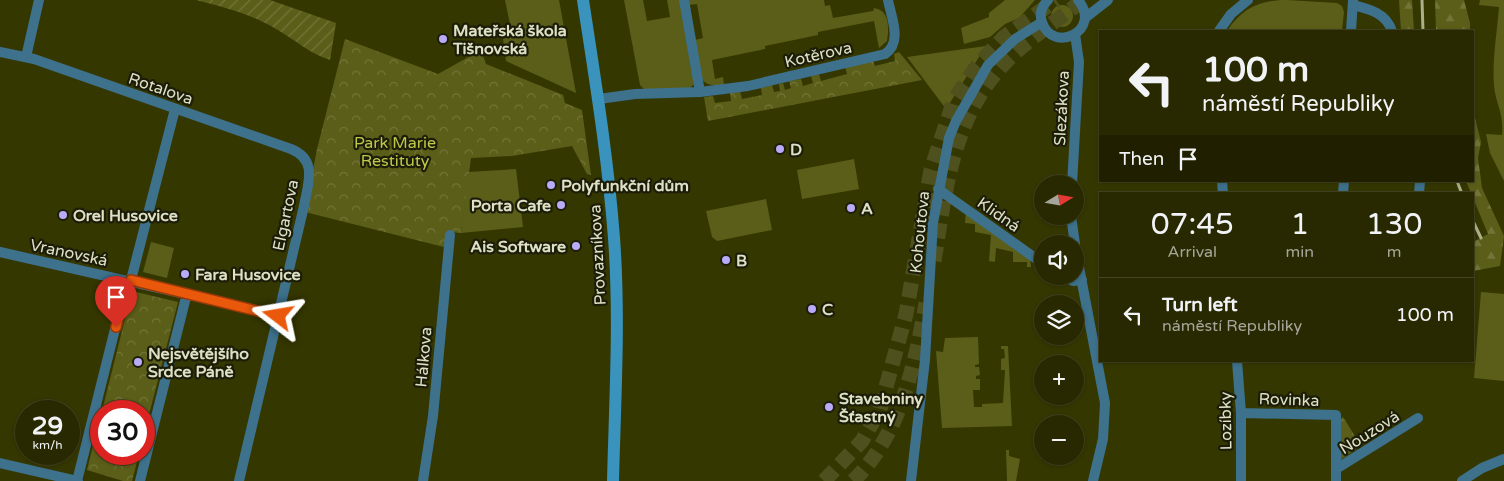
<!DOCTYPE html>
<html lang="en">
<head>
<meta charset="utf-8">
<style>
	:root { --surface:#282900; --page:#34350f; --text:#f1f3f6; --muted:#a5a699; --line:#444522 }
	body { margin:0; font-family:"Varela Round",sans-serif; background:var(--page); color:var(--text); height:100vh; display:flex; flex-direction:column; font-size:19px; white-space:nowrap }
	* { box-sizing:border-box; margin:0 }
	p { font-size:16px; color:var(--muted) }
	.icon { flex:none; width:28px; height:28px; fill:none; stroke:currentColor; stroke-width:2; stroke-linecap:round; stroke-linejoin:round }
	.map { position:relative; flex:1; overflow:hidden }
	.details { position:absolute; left:1099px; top:192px; width:375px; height:170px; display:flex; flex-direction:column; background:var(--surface); border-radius:0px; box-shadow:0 1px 4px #0004,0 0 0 1px var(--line) }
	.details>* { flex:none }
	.hud { position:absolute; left:1099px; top:30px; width:375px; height:152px; border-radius:0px; box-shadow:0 1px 4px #0004,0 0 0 1px var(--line); background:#282900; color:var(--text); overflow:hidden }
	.needle { width:32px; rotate:79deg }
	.fabs { position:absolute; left:1034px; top:175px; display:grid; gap:10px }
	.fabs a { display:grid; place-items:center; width:50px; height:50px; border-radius:50%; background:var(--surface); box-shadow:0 1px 4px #0004,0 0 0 1px var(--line); font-size:25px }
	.speed { position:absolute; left:15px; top:400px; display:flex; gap:10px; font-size:25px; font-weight:700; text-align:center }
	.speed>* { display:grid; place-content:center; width:65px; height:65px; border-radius:50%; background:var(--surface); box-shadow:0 1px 4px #0004,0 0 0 1px var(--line); line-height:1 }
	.speed small { font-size:12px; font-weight:400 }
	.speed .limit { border:8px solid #d22; background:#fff; color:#111 }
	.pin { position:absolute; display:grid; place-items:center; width:42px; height:42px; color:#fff; margin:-51px -21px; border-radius:50% 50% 50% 0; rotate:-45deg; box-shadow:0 0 5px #0007 }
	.pin .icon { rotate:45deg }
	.me { position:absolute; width:55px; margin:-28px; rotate:284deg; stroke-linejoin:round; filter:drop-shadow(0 0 4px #0008) }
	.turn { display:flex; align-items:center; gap:18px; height:105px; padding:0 20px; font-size:22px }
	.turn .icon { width:65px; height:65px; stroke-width:2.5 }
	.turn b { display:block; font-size:35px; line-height:42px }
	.then { display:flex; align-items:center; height:48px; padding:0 20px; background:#0003; gap:10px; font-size:19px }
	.eta { display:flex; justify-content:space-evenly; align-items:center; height:85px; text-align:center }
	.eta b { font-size:30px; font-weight:600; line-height:35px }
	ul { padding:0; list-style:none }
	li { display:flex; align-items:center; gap:15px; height:75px; padding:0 20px; border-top:1px solid var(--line) }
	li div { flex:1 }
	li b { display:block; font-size:19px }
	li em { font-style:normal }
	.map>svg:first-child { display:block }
	.grass { fill:#5b5e18 }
	.forest { fill:url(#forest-firs) }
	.park { fill:url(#park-crowns) }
	.garden { fill:url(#garden-furrows) }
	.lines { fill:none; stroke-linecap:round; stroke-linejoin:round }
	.highway-tunnel { stroke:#4e501e; stroke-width:15; stroke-dasharray:15 8; stroke-linecap:butt }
	.street { stroke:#3d718c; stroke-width:10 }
	.secondary { stroke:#3993bd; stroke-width:12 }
	.rail { stroke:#acaf8c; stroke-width:3 }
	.route-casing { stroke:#983908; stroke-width:12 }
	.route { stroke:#ea580c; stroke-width:9 }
	.poi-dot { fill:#b9abf7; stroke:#1c1d08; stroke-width:2 }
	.labels { text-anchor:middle; stroke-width:4.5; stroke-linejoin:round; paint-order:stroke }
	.poi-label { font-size:16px; font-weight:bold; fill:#dee1c6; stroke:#1c1d08; text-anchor:start }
	.street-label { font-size:16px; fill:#dee1c6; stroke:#1c1d08 }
	.park-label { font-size:16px; fill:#c0c84a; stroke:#1c1d08 }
</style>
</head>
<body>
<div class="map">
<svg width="1504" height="481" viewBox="0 0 1504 481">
	<defs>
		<pattern id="forest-firs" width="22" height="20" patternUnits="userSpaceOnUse" patternTransform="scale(1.25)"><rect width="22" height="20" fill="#5b5e18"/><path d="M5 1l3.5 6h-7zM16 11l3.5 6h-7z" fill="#727538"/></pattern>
		<pattern id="park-crowns" width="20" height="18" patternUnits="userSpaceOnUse" patternTransform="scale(1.25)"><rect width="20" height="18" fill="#5b5e18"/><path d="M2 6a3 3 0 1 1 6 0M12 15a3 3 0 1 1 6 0" fill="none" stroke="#727538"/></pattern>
		<pattern id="garden-furrows" width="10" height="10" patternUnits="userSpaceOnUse" patternTransform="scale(1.25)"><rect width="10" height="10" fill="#5b5e18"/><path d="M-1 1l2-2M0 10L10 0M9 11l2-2" fill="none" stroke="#727538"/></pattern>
	</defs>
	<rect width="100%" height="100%" fill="#353700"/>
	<path class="grass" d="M505,0H559L576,93L506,61L503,39L512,34Z
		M624,0H643L647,21L670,17L667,0H681L694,84L689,89L645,90L640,85Z
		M687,0H824L825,6L830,5L833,18L873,11L874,8C890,10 889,28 887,41L879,48L874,21L818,32V35L765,46V49L712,60L715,79L723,77L724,85C715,86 705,86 701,77L695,40L703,38L697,4L688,5Z
		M1005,0H1035L1019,18L1005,24L990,37L964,44L961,28L989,17V13Z
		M1287,0L1337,3L1342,6L1344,12L1342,31H1227C1242,8 1260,0 1287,0Z
		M1480,0H1504V181L1490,153L1486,134L1502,135C1504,113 1496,105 1494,86C1492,60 1497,33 1499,7L1479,5Z
		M1051 16a11 11 0 1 1 22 0a11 11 0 1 1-22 0Z
		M986,46L946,109L907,57Z
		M854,159L859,189L802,199L797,170Z
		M516,169L523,227L461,233L468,172Z
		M766,199L772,230L717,241L712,237L706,211Z
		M966,210L1030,257L1031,267H1027V262H1013V252L996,248L995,262L989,261L991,235L975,232V224L965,223Z
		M151,242L174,248L167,278L143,272Z
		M1481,292L1504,294V381L1474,378Z
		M978,337L979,364L975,365V367H979L980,375L976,376V379H980V390H973L974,407H982V404L1003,403L1005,370H1001V359L1005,358L1004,349H1001V346H1008L1012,426L942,428L936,351L943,352L945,338Z
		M1006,450H1009V456L1020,459L1016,481H1007Z"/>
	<path class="forest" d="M1399,0H1412L1414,31H1401Z
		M1435,0H1464L1470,23V31H1436Z
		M1473,110L1481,142L1478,158L1482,188L1504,236L1500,266L1473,271V242L1488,234L1466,181H1472Z"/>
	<path class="park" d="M345,39L438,74L481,50L486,64L563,95L565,103L582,110L591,175L587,174L572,146L512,156L471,158L461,233L449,232L444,247L305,212L317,149Z
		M899,52L922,80L708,121L704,97L713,96L715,103L731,101L730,93L740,91L742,99L762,95L761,88L772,85L774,92L780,91L779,84L783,83L785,90L791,88L789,81L801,79L803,86L813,83L811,76L819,74L821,81L847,74L845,67L873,60L875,66L895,61L894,54Z
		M132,291L178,302L144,434V411H102Z
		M101,413V454H139L132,481H123L87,470Z
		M1343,417L1361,446L1340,460L1339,420Z"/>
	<path class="garden" d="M196,0H270L336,23L330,60C310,54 294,39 276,29C251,14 224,7 196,0Z"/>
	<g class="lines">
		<path class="highway-tunnel" d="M934,261C947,182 953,109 1016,52C1037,33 1061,18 1083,0
			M824,481L862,441L880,409L906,314L931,170L954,100L977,66L1004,37L1056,0
			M853,481C900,436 915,365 926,303"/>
		<path class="street" d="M684,0L700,92
			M1048,0C1042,6 1039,14 1042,22C1053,55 1103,30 1078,0
			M1353,5C1369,9 1386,13 1392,31
			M1085,18L1108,0
			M1219,31L1231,14L1248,0
			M1351,31L1353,0
			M0,52L34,59L291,149C318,160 308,183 304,206L239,481
			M26,57L39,0
			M599,99L635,94L700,92L748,86L885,54C903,42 891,17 888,0
			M1222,181L1223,194
			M1072,184L1079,62L1075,34
			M938,189L1042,263
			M1343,194L1344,181
			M1419,194L1420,181
			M1071,216L1075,244
			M1075,246L1105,403L1103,439L1093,481
			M0,252L278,315
			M1062,276L1073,281L1082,280
			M1237,361L1241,413V481
			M1241,413L1336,415V481
			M0,463L78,481
			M1336,469L1418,418
			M77,481L125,289L131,280L175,109
			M140,481L187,293
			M423,481L433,416L450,235
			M911,481L925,360L933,223L949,138L956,121L988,65L1015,39L1042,22
			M1462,481L1482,468L1504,459"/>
		<path class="secondary" d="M583,0C595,79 608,158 614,238C620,318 615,400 613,481"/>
		<path class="rail" d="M1422,0L1423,31
			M1457,181L1462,194
			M1472,219L1481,238"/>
	</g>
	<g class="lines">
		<g class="route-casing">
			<path id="route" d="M116,327L126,289L131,280L278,316"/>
		</g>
		<use href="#route" class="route"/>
	</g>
	<g class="poi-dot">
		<circle cx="443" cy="39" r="5"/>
		<circle cx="780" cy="149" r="5"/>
		<circle cx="551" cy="185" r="5"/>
		<circle cx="561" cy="205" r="5"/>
		<circle cx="851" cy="208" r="5"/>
		<circle cx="63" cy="215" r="5"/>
		<circle cx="576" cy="246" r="5"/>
		<circle cx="726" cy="260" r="5"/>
		<circle cx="185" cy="274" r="5"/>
		<circle cx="812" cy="309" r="5"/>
		<circle cx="138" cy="362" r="5"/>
		<circle cx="829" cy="407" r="5"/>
	</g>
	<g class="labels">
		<g class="poi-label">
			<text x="453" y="36">Mateřská škola<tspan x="453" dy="18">Tišnovská</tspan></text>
			<text x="790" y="155">D</text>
			<text x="561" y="191">Polyfunkční dům</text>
			<text x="551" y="211" text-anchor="end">Porta Cafe</text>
			<text x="861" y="214">A</text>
			<text x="73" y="221">Orel Husovice</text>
			<text x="566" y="252" text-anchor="end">Ais Software</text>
			<text x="736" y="266">B</text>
			<text x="195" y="280">Fara Husovice</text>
			<text x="822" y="315">C</text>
			<text x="148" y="359">Nejsvětějšího<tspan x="148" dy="18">Srdce Páně</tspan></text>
			<text x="839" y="404">Stavebniny<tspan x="839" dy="18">Šťastný</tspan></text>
		</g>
		<g class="street-label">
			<text transform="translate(818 54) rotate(-13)" y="6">Kotěrova</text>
			<text transform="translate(161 88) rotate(19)" y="6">Rotalova</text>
			<text transform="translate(1061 108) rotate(-87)" y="6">Slezákova</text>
			<text transform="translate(999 214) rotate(35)" y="6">Klidná</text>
			<text transform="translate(285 215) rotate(-78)" y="6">Elgartova</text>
			<text transform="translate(919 232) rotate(-84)" y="6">Kohoutova</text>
			<text transform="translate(69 252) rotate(12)" y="6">Vranovská</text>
			<text transform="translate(597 255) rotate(-93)" y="6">Provazníkova</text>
			<text transform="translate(423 357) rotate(-85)" y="6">Hálkova</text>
			<text transform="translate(1289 399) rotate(2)" y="6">Rovinka</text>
			<text transform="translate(1225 421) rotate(-91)" y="6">Lozíbky</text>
			<text transform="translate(1369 432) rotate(-32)" y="6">Nouzová</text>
		</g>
		<g class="park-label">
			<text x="395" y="148">Park Marie<tspan x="395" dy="18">Restituty</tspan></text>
		</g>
	</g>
</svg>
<div class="fabs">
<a><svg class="needle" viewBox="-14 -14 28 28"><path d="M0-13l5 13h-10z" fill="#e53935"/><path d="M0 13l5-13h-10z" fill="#a5a699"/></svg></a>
<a><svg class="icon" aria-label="sound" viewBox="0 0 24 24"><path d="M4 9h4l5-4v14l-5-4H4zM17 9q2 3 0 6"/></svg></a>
<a><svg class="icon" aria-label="layers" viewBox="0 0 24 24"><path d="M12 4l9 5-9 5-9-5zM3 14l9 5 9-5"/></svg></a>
<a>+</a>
<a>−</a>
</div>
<div class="speed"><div>29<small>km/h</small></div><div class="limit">30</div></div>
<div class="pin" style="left:116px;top:327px;background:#d93025"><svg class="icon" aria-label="arrive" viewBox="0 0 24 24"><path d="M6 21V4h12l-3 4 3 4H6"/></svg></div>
<svg class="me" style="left:278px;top:316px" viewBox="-20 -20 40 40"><path d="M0-17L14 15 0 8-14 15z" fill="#ea580c" stroke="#fff" stroke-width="4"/></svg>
<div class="hud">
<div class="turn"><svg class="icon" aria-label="left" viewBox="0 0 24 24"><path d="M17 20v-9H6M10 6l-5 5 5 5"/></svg><div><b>100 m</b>náměstí Republiky</div></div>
<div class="then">Then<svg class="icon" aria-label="arrive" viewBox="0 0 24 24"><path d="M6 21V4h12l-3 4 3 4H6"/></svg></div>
</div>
<section class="details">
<div class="eta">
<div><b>07:45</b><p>Arrival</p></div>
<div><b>1</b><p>min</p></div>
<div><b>130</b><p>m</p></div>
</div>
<ul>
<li><svg class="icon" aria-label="left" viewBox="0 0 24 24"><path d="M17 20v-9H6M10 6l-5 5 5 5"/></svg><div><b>Turn left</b><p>náměstí Republiky</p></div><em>100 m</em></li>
</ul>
</section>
</div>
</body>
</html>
